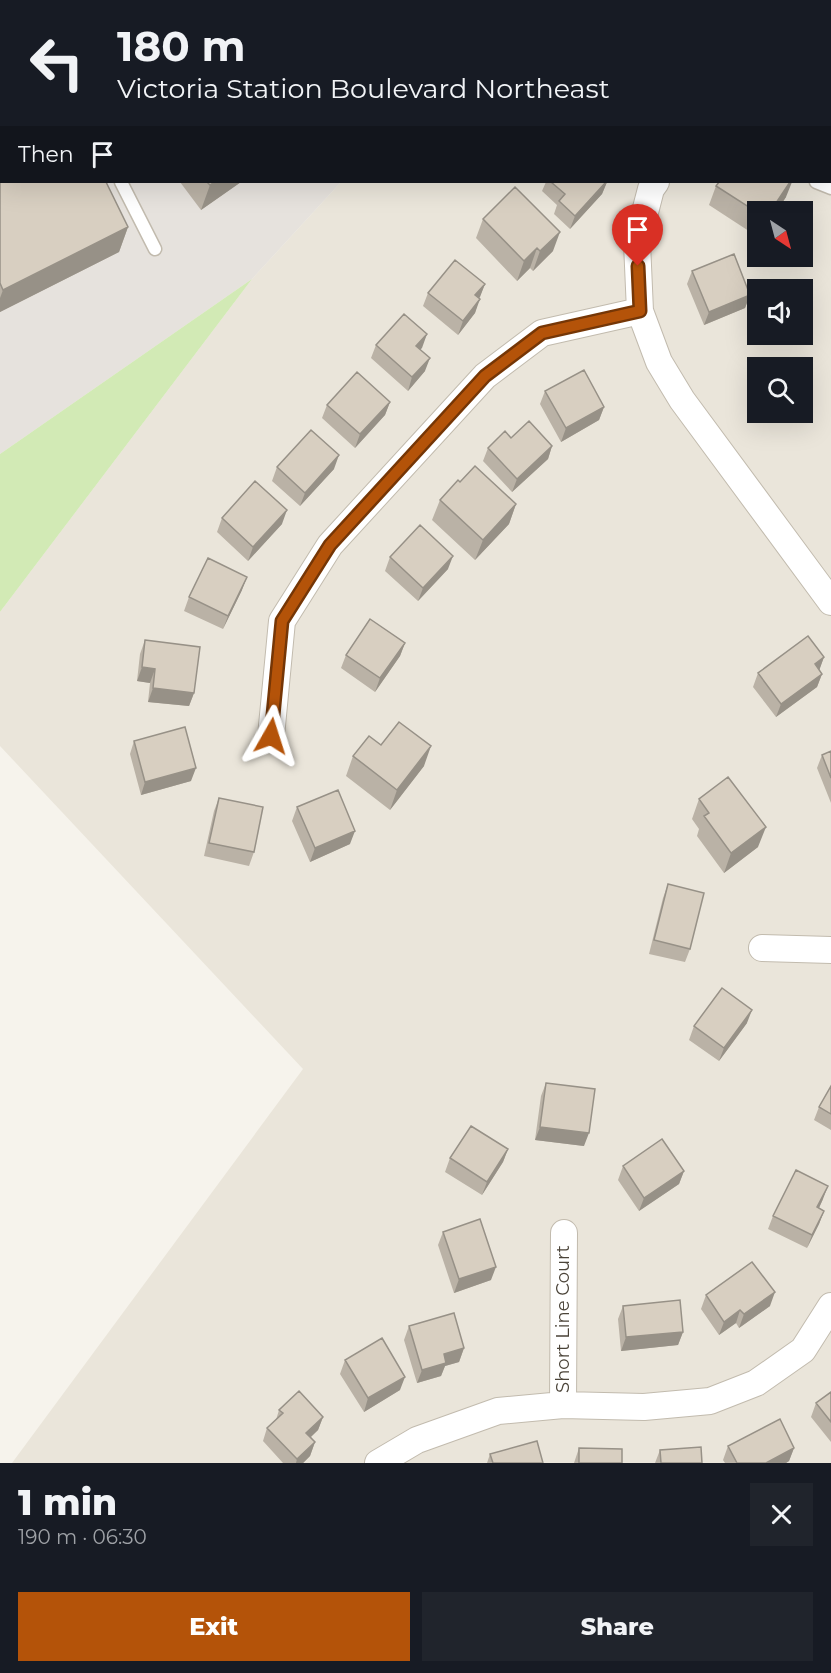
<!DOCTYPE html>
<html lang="en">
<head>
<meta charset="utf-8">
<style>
	:root { --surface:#171b24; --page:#20242c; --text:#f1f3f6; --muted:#9ea1a6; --accent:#b45309 }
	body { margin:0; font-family:Montserrat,sans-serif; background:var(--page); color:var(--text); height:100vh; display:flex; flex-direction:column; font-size:22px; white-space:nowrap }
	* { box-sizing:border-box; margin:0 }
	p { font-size:20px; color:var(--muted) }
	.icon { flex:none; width:33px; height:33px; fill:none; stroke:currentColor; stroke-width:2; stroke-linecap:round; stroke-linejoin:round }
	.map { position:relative; height:1463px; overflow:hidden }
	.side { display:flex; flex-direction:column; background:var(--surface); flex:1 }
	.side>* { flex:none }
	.guide { position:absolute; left:0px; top:0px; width:831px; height:183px; box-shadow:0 6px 24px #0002; background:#171b24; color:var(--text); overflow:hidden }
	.needle { width:39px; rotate:144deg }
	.controls { position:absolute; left:747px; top:201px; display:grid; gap:12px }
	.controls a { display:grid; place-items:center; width:66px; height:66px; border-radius:0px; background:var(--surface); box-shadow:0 6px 24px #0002; font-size:30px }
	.pin { position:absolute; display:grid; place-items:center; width:51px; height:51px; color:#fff; margin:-62px -26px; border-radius:50% 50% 50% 0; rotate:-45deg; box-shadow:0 0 6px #0007 }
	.pin .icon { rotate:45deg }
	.me { position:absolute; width:66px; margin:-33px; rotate:6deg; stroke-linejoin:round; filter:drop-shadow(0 0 4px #0008) }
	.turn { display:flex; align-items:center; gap:21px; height:126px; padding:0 18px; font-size:27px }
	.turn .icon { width:78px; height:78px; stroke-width:2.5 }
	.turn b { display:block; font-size:42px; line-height:51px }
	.then { display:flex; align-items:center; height:57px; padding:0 18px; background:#0003; gap:12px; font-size:22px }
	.round { display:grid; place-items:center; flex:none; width:63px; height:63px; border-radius:0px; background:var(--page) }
	.headline { display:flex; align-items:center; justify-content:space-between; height:102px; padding:0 18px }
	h1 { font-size:36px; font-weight:800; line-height:45px }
	.cta { display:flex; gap:12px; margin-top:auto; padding:12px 18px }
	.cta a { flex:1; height:69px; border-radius:0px; background:var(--accent); color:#fff; font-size:24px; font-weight:800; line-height:69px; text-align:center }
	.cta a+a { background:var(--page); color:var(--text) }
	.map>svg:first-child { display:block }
	.residential { fill:#eae5da; fill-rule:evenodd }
	.industrial { fill:#e6e2dd }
	.green { fill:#d2eab5 }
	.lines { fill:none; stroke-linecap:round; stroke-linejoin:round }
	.lane-casing { stroke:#c2bbae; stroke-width:15 }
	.street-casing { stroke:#c2bbae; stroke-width:28 }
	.lane { stroke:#fff; stroke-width:12 }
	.street { stroke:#fff; stroke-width:26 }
	.wall { fill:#bab2a6 }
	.shaded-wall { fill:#979187 }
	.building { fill:#d8cfc1; stroke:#979187; stroke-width:1.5 }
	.route-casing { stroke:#753606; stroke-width:15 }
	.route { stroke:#b45309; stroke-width:10 }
	.labels { text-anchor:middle; stroke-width:4.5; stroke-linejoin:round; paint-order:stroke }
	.street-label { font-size:18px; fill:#4b4439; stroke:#fff }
</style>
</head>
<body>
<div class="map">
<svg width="831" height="1463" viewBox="0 0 831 1463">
	<rect width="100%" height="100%" fill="#f6f3ec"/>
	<path class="residential" d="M506,0H831V1463H12L303,1069L0,746V612L252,279L341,182H830V2L505,1ZM758,212H802V256H758ZM758,290H802V334H758ZM758,368H802V412H758Z"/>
	<path class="industrial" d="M0,0H506L2,2V182H341L252,279L0,454Z"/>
	<path class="green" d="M252,279L0,612V454Z"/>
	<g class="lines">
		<g class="lane-casing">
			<path id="lane" d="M236,0L237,2
				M3,2L5,0
				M0,156L2,155
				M121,182L155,249
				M816,182L831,188"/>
		</g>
		<g class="street-casing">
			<path id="street" d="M130,2L132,0
				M785,2L786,0
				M0,83H2
				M656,182L651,189L637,243L640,311L659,362L682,400L831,602
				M271,736L282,621L330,545L485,376L542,333L640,311
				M762,948L831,950
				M563,1405L564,1233
				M378,1463L417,1440L498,1411L563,1405L644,1407L710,1401L756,1383L803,1350L831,1306"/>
		</g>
		<use href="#lane" class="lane"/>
		<use href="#street" class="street"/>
	</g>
	<path class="wall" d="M830,40L831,41V93L830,92Z
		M0,178L128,227L119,252L0,312Z
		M180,182H241L201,210Z
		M546,182H607L602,194L570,229L554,214L557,205L542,191Z
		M716,186L786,197L776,212H758V237L709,205Z
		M483,219L553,251L533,271L530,268L517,281L476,238Z
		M692,271L750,295L745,308L704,325L687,284Z
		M485,284L479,298L475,313L458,335L423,306L428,293Z
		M427,334L420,349L425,371L408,391L371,358L376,345Z
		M545,391L604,407L599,420L561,442L540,404Z
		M390,402L385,415L355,448L322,418L327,405Z
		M511,438L552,446L548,459L512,492L483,461L488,448Z
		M277,467L334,469L300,506L272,481Z
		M460,482L516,504L509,524L475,560L432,520L440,500Z
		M222,518L282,524L248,561L217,532Z
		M390,557L448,569L418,601L385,571Z
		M242,590L223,629L184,611L189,597Z
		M145,640L194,693L189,706L148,702L150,683L137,681L140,654Z
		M405,643L400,656L375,692L341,668L346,655Z
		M824,657L819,670L822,674L817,687L776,717L753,687L758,673Z
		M134,741L191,781L141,795L130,754Z
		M381,745L424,766L390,810L346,776L353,756Z
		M831,751V803L817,768L822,755Z
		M219,798L254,852L249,866L204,856L214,811Z
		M699,799L758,847L724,873L697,836L699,829L692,819Z
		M297,807L350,844L310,862L292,821Z
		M668,884L690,949L685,962L649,954L663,898Z
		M747,1023L719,1061L689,1040L694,1026Z
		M546,1083L584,1146L535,1140L541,1096Z
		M831,1086V1130L814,1120L819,1107Z
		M508,1149L503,1162L482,1195L445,1172L450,1158Z
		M623,1166L684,1171L679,1184L639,1211L618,1180Z
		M823,1199L819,1208L824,1211L819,1224L807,1248L768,1229L773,1216Z
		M443,1232L491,1280L454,1293L438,1245Z
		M706,1295L770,1306L739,1328L736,1323L719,1335L701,1309Z
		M623,1306L683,1332L678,1345L621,1351L618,1319Z
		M409,1326L464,1348L459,1362L445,1366L441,1376L417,1383L404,1340Z
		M345,1360L400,1390L364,1412L340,1374Z
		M831,1392V1442L811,1417L816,1403Z
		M279,1410L323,1417L318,1430L311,1437L315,1442L310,1456L303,1463H283L263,1441L267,1428L276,1420Z
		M728,1446L794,1448L789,1461L786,1463H725L723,1460Z
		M579,1448L622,1463H574Z
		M660,1450L702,1463H655Z
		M490,1454L543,1463H487Z"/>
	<path class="shaded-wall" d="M215,182H241L201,210L210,185Z
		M607,182L602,194L570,229L575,216Z
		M790,182H792L786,197L776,212H770Z
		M128,227L119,252L0,312V298L3,290Z
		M560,232L553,251L533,271L540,251Z
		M537,248L530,268L517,281L524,261Z
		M485,284L480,297L470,309L475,295Z
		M750,295L745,308L704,325L709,312Z
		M480,299L475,313L458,335L463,321Z
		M427,334L422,348L411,359L416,346Z
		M430,358L425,371L408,391L412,377Z
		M390,402L385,415L355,448L360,434Z
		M604,407L599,420L561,442L566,428Z
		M552,446L548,459L512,492L517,479Z
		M339,455L334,469L300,506L305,493Z
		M516,504L509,524L475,560L483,540Z
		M287,510L282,524L248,561L253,547Z
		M453,556L448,569L418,601L423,588Z
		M247,577L242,590L223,629L228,616Z
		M405,643L400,656L375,692L380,678Z
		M824,657L819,671L815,664Z
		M142,667L155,669L150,683L137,681Z
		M822,674L817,687L776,717L781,704Z
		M153,688L194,693L189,706L148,702Z
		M431,746L424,766L390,810L397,790Z
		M196,768L191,781L141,795L145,782Z
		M766,827L758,847L724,873L731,853Z
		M355,831L350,844L310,862L315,848Z
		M752,1010L747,1023L719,1061L724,1048Z
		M540,1127L589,1133L584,1146L535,1140Z
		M508,1149L503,1162L482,1195L487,1182Z
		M684,1171L679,1184L639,1211L644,1198Z
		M828,1186L823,1199L813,1221L817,1207Z
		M824,1211L819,1224L807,1248L812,1235Z
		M496,1267L491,1280L454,1293L459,1279Z
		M775,1292L770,1306L739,1328L744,1314Z
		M740,1310L736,1323L719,1335L724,1322Z
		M683,1332L678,1345L621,1351L626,1337Z
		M464,1348L459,1362L445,1366L441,1376L417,1383L422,1370L444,1354Z
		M405,1377L400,1390L364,1412L368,1398Z
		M323,1417L318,1430L301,1446L306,1433Z
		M315,1442L310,1456L303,1463H296L297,1459Z
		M794,1448L789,1461L786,1463H766Z"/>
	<path class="building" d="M668,0H716L715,2H669Z
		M830,40L831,41V76L830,75Z
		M0,178H2V182H106L128,227L3,290L0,283Z
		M207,182H215L210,185Z
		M551,182H606L575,216L559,201L565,194Z
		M719,182H790L770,212H758V213L716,186Z
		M515,187L560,232L540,251L537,248L524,261L483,219Z
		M734,254L750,295L709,312L692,271Z
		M455,260L485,284L475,295L480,299L463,321L428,293Z
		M404,314L427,334L416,346L430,358L412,377L376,345Z
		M584,370L604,407L566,428L545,391Z
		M357,372L390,402L360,434L327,405Z
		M529,421L552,446L517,479L488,448L505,431L511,438Z
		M311,430L339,455L305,493L277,467Z
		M475,466L516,504L483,540L440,500L458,480L460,482Z
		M255,481L287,510L253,547L222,518Z
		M420,525L453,556L423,588L390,557Z
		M208,558L247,577L228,616L189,597Z
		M370,619L405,643L380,678L346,655Z
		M808,636L824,657L815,664L822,674L781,704L758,673Z
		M145,640L200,647L194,693L153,688L155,669L142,667Z
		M399,722L431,746L397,790L353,756L369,736L381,745Z
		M185,727L196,768L145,782L134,741Z
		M831,751V778L822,755Z
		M728,777L766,827L731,853L704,816L709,813L699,799Z
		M338,790L355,831L315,848L297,807Z
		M219,798L263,807L254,852L209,843Z
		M668,884L704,893L690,949L654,940Z
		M722,988L752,1010L724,1048L694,1026Z
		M546,1083L595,1089L589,1133L540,1127Z
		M831,1086V1114L819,1107Z
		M471,1126L508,1149L487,1182L450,1158Z
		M662,1139L684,1171L644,1198L623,1166Z
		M796,1170L828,1186L817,1207L824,1211L812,1235L773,1216Z
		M480,1219L496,1267L459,1279L443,1232Z
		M752,1262L775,1292L744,1314L740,1310L724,1322L706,1295Z
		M680,1300L683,1332L626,1337L623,1306Z
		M454,1313L464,1348L444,1354L446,1363L422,1370L409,1326Z
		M382,1338L405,1377L368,1398L345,1360Z
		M299,1391L323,1417L306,1433L315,1442L297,1459L267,1428L283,1413L279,1410Z
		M831,1392V1422L816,1403Z
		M780,1419L794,1448L766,1463H737L728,1446Z
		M537,1441L543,1463H493L490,1454Z
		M701,1447L702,1463H661L660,1450Z
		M579,1448L622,1449V1463H579Z"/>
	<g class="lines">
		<g class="route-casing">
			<path id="route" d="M271,736L282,621L330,545L485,376L542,333L640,311L638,266"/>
		</g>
		<use href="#route" class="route"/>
	</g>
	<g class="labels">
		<g class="street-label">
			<text transform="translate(563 1319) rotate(-90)" y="6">Short Line Court</text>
		</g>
	</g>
</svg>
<div class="controls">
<a><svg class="needle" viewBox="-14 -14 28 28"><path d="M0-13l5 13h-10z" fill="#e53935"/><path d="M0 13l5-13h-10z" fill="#9ea1a6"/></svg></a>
<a><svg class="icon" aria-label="sound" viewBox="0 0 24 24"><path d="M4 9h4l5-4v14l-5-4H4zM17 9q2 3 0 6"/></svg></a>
<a><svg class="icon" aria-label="search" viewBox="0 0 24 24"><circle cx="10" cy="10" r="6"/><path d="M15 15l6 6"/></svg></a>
</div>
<div class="pin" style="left:638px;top:266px;background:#d93025"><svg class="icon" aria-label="arrive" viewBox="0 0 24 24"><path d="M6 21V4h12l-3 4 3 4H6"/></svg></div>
<svg class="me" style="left:271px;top:736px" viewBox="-20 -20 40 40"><path d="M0-17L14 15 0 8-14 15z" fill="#b45309" stroke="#fff" stroke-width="4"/></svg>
<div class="guide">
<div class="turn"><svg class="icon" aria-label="left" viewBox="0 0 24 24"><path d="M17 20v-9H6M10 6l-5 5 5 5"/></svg><div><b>180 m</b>Victoria Station Boulevard Northeast</div></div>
<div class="then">Then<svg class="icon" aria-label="arrive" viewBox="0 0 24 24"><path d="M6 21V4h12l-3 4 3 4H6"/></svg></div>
</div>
</div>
<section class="side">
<div class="headline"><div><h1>1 min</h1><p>190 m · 06:30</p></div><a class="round"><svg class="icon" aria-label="close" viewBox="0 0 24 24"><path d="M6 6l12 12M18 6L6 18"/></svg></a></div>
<div class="cta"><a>Exit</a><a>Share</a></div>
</section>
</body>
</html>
